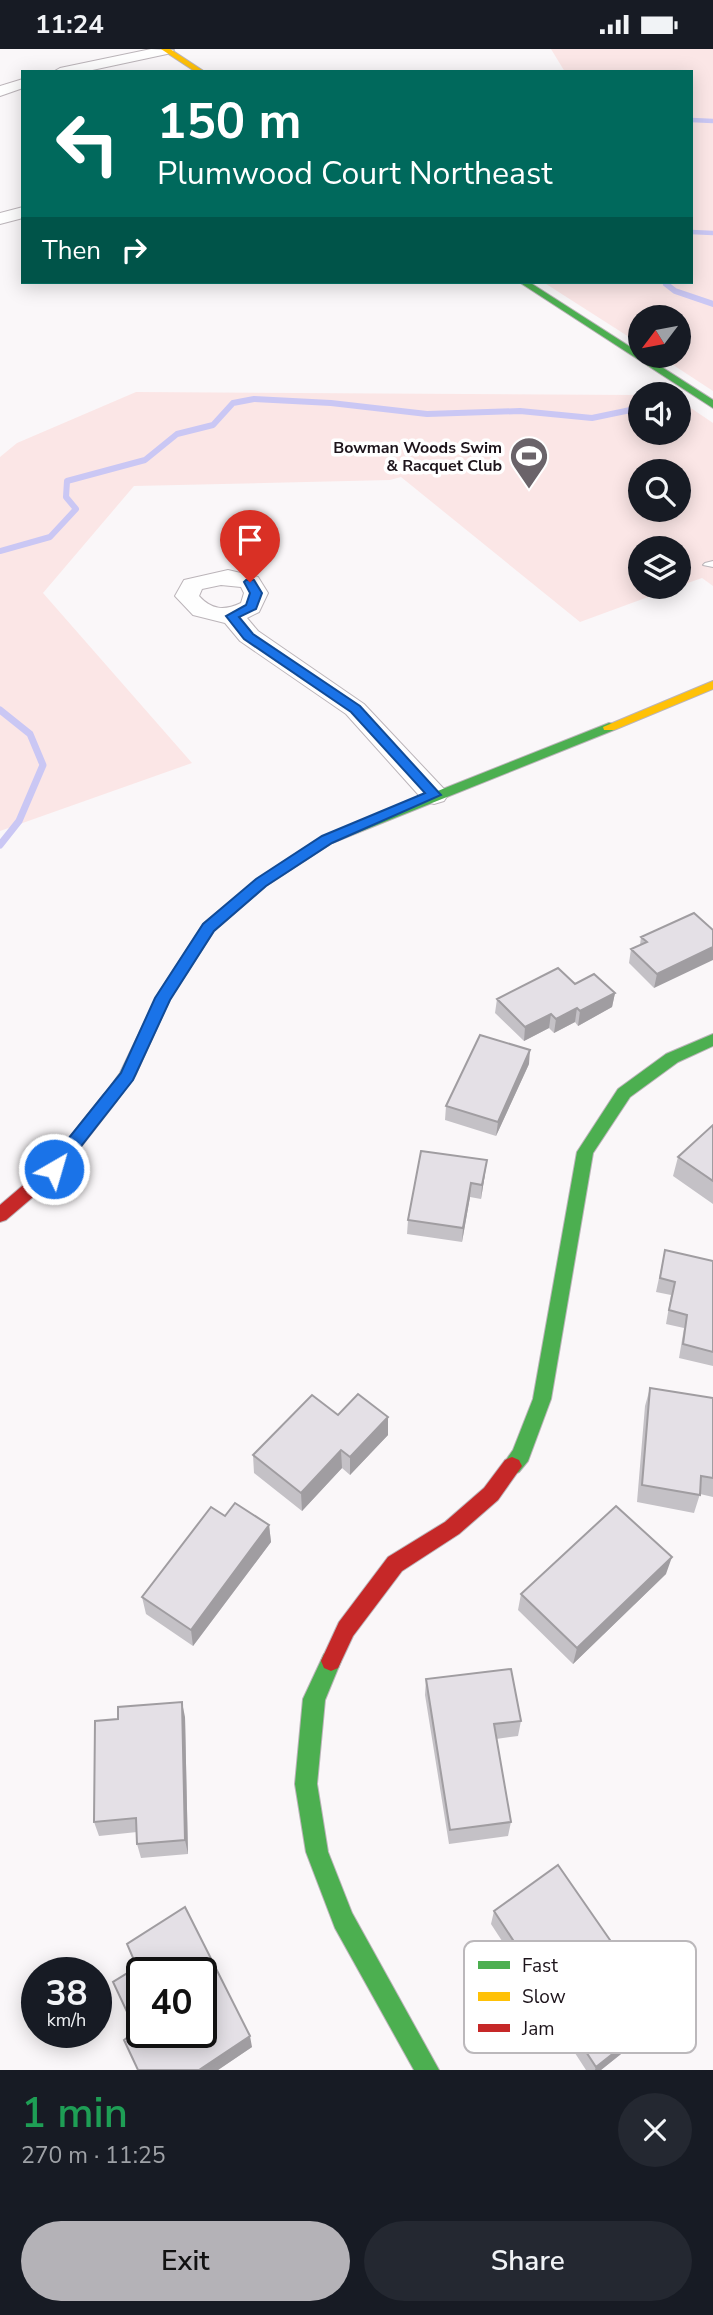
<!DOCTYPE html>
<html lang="en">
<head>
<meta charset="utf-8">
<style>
	:root { --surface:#171b24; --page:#242831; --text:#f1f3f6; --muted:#9ea1a6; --accent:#b4b2b7 }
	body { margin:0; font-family:"Nunito Sans",sans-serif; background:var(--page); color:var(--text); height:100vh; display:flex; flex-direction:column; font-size:26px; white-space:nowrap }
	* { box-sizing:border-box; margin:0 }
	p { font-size:23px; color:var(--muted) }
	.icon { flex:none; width:38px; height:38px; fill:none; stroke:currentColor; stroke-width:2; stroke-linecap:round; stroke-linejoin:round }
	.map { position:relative; height:2021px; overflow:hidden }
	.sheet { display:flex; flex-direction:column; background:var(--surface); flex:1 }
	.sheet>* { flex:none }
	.hud { position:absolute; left:21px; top:21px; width:672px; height:214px; border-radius:0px; box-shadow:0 4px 18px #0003; background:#00695c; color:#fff; overflow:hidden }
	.needle { width:46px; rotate:238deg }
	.controls { position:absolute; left:628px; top:256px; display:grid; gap:14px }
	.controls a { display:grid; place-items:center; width:63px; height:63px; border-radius:50%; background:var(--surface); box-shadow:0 4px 18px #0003; font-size:35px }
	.speed { position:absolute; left:21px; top:1908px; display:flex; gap:14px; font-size:35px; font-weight:700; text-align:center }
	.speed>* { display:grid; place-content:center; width:91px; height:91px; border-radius:50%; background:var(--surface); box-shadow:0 4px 18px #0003; line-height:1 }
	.speed small { font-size:18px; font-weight:400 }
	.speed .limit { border:4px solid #111; border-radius:10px; background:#fff; color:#111 }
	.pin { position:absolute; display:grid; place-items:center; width:60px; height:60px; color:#fff; margin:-72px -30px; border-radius:50% 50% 50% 0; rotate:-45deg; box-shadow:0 0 7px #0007 }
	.pin .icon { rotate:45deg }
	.me { position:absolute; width:77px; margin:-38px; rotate:38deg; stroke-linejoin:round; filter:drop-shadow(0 0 5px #0008) }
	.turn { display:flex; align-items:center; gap:24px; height:147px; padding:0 21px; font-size:32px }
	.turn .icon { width:91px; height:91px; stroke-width:2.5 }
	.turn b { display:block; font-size:49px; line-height:60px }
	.then { display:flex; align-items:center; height:66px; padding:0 21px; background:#0003; gap:14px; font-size:26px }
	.round { display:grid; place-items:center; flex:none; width:74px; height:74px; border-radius:37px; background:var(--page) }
	.head { display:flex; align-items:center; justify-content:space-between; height:119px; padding:0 21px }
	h1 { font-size:42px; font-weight:600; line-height:52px; color:#1e9e55 }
	.cta { display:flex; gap:14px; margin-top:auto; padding:14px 21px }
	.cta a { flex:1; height:80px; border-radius:42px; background:var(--accent); color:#111; font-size:28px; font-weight:600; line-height:80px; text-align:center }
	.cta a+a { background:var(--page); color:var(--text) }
	.status { display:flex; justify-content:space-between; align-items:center; height:49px; padding:0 35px; background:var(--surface); direction:ltr }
	.status svg { height:19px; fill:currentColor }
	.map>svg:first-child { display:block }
	.green { fill:#fbe6e6; fill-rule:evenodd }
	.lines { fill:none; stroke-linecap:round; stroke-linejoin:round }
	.stream-far2 { stroke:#cac7f4; stroke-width:4.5 }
	.stream-far1 { stroke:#cac7f4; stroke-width:6 }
	.stream { stroke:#cac7f4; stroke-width:7 }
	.lane-casing { stroke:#bbb4b9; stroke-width:2 }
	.street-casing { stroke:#bbb4b9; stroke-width:2 }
	.fast-casing { stroke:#bbb4b9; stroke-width:2 }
	.slow-casing { stroke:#bbb4b9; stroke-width:2 }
	.jam-casing { stroke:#bbb4b9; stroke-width:2 }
	.lane { fill:#fefefe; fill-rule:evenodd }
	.street { fill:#fefefe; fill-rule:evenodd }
	.fast { fill:#4caf50; fill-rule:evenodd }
	.slow { fill:#ffc107; fill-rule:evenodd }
	.jam { fill:#c62828; fill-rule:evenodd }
	.wall { fill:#c4c1c6 }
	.shaded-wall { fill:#a09da1 }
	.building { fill:#e4e0e6; stroke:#a09da1; stroke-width:2; fill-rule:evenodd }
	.route { fill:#1a73e8; stroke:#114b97; stroke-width:2 }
	.labels { text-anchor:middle; stroke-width:7; stroke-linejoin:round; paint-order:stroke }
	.far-poi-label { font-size:16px; font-weight:bold; fill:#1d141b; stroke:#fff; text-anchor:end }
	.key { fill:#fff; stroke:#bbb8bb; stroke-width:2 }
	.key-label { font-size:19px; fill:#1d141b }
</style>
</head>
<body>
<div class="status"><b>11:24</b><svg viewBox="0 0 49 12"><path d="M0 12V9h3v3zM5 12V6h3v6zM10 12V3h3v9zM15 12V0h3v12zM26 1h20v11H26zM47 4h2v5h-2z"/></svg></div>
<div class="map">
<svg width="713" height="2021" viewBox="0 0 713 2021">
	<rect width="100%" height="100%" fill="#faf7f9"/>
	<path class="green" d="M551,0H713V342L658,306H679V268H640V295L543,233H691V23H565Z
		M660,338L669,345H640V383H679V351L713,374V537L702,529L679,537V499H640V537H678L580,573L401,428L390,431L134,437L43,544L192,714L0,782V408L17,394L136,343L633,346ZM640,422H679V460H640Z"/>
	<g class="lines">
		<path class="stream-far2" d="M691,71L713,72
			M691,183L713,184
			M664,233L669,237"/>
		<path class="stream-far1" d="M666,235L675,242L713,255
			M0,502L50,488L76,460L66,448L67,432L145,411L177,385L213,376L233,354L254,350L331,354L427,365L520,362L592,369L640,359"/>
		<path class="stream" d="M0,661L30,685L43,716L19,772L0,796"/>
		<g class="lane-casing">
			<path id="lane" d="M713,512V518L703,516L705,514Z"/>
		</g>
		<g class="street-casing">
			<path id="street" d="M151,0L174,1L167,5L83,23H53L60,19Z
				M23,30V39L0,47V37Z
				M23,158V169L0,175V164Z
				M228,521L258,528L268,544L259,563L247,569L258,582L364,655L444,740L448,746L444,752L434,755L424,752L346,665L240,592L225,574L193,566L175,547L184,531ZM221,536L241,538L244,544L241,554C224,562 212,561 199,547L202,540Z"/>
		</g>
		<g class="fast-casing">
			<path id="fast" d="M519,233H529L713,351V359Z
				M609,674L614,675V681L332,794L266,837L214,882L170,950L135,1027L116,1053H104L102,1049L120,1024L158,945L204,874L256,831L322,788Z
				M713,985V997L678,1013L630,1048L593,1104L551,1350L528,1412L519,1423L512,1426L505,1423L502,1417L513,1401L533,1350L577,1103L618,1040L666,1005Z
				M331,1602L338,1605L341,1612L325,1651L317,1735L328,1803L352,1864L439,2021H414L335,1879L306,1803L295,1735L303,1650L324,1605Z"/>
		</g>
		<g class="slow-casing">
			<path id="slow" d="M161,0H170L205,23H196Z
				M713,632V640L614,681H604L603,678Z"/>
		</g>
		<g class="jam-casing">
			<path id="jam" d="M110,1043L116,1045L118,1049L116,1053L60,1125L6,1171L0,1173V1156L48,1115L104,1045Z
				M512,1408L519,1411L522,1417L498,1451L459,1485L402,1522L353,1587L338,1619L331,1622L324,1619L321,1612L339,1573L388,1508L445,1473L484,1439L505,1411Z"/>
		</g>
		<use href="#lane" class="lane"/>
		<use href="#street" class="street"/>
		<use href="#fast" class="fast"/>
		<use href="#slow" class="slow"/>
		<use href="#jam" class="jam"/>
	</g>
	<path class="wall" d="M694,864L654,939L629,914L631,900L640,896L641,888Z
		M575,935L615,944L612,958L578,977L575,973L554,984L549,979L524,992L495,964L497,950Z
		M529,1015L496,1087L445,1071L446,1057Z
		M713,1076V1155L673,1127L678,1108Z
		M485,1125L481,1150L470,1148L462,1193L407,1185L408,1171Z
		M665,1201L713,1212V1317L679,1309L684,1279L666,1275L671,1246L656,1243Z
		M650,1339L713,1349V1448L700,1445L694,1464L637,1453L645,1357Z
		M338,1366L388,1368V1386L350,1426L342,1419L302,1462L254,1424L253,1406Z
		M225,1467L269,1476L271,1493L193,1597L146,1565L142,1548Z
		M666,1525L573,1615L518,1561L521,1545Z
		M426,1630L521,1672L518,1687L496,1690L511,1773L508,1787L449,1795L425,1646Z
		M185,1668L188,1805L141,1809L137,1795V1783L99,1787L94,1773Z
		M494,1862L662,1966L656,1977L601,2021H586L491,1875Z
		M127,1895L252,1998L218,2021H137L136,1983L113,1933L136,1918Z"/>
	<path class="shaded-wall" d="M713,898V911L654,939L657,925Z
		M615,944L612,958L578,977L580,962Z
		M577,959L575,973L554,984L556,970Z
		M551,965L549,979L524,992L525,978Z
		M530,1001L529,1015L496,1087L498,1073Z
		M487,1111L485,1125L481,1150L482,1136Z
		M471,1134L470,1148L462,1193L463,1179Z
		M388,1368V1386L350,1426V1408Z
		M341,1401L342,1419L302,1462L301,1444Z
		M269,1476L271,1493L193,1597L191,1581Z
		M672,1508L666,1525L573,1615L577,1599Z
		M182,1653L185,1668L188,1805L185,1791Z
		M662,1966L656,1977L601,2021H595L596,2018Z
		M250,1987L252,1998L218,2021H199Z"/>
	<path class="building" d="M694,864L713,881V898L657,925L631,900L647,893L641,888Z
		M558,919L575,935L594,925L615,944L580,962L577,959L556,970L551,965L525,978L497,950Z
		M480,986L530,1001L498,1073L446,1057Z
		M713,1076V1132L678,1108Z
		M421,1102L487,1111L482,1136L471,1134L463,1179L408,1171Z
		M665,1201L713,1212V1303L683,1295L687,1266L669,1261L675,1233L660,1229Z
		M650,1339L713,1349V1429L701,1427L700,1446L642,1436Z
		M358,1345L388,1368L350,1408L341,1401L301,1444L253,1406L312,1346L338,1366Z
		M235,1454L269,1476L191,1581L142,1548L211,1458L225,1467Z
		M616,1457L672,1508L577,1599L521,1545Z
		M511,1620L521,1672L494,1675L511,1773L450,1781L426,1630Z
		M182,1653L185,1791L137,1795L136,1769L94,1773L95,1672L118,1670V1658Z
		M558,1816L662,1966L596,2018L494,1862Z
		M185,1858L250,1987L199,2021H138L124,1991L136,1982L113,1933L137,1918L127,1895ZM142,1923H201V1983H142Z"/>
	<path class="route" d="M246,531H254L262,544L256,560L239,568L253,585L360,657L441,746L332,794L266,837L214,882L170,951L133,1031L60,1124H48L46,1120L48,1115L121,1024L155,949L203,875L256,830L322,787L425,744L351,663L244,590L226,567L246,556L250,544L244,533Z"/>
	<defs>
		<g id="stadium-pin" transform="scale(2.0125)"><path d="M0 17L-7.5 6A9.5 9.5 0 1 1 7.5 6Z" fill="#6a6369" stroke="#fff"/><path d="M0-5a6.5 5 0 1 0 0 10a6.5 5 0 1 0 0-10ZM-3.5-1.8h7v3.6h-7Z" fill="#fff"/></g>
	</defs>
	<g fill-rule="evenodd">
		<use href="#stadium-pin" x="529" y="407"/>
	</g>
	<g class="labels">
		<g class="far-poi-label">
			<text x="502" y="404">Bowman Woods Swim<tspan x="502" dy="18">&amp; Racquet Club</tspan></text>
		</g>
	</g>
	<rect x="464" y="1892" width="232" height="112" rx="10" class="key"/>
	<rect x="478" y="1912" width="32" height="8" fill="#4caf50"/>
	<rect x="478" y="1943" width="32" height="9" fill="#ffc107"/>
	<rect x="478" y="1975" width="32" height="8" fill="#c62828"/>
	<g class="key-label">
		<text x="522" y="1923">Fast</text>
		<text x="522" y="1954">Slow</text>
		<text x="522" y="1986">Jam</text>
	</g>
</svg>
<div class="controls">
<a><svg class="needle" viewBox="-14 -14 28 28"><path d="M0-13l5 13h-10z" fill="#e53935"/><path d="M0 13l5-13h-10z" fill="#9ea1a6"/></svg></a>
<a><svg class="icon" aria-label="sound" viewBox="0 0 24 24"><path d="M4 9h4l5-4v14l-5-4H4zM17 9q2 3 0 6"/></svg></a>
<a><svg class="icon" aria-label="search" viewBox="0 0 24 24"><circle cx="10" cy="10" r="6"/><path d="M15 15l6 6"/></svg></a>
<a><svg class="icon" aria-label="layers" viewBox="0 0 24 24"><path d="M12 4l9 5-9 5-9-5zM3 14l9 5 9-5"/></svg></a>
</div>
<div class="speed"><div>38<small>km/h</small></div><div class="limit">40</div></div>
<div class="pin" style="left:250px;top:533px;background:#d93025"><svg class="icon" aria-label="arrive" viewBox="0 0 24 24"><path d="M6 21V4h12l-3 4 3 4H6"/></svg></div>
<svg class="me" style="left:54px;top:1120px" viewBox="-20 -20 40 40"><circle r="17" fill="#1a73e8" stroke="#fff" stroke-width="3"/><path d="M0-11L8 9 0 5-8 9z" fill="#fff"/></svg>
<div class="hud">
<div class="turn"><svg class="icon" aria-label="left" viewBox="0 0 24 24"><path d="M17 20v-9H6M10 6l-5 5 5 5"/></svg><div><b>150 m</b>Plumwood Court Northeast</div></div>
<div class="then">Then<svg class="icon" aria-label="right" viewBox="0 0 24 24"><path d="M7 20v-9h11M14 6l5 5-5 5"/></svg></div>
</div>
</div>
<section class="sheet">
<div class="head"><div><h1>1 min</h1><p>270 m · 11:25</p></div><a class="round"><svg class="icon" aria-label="close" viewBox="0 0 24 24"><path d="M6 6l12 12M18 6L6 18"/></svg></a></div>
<div class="cta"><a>Exit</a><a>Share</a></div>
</section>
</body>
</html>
